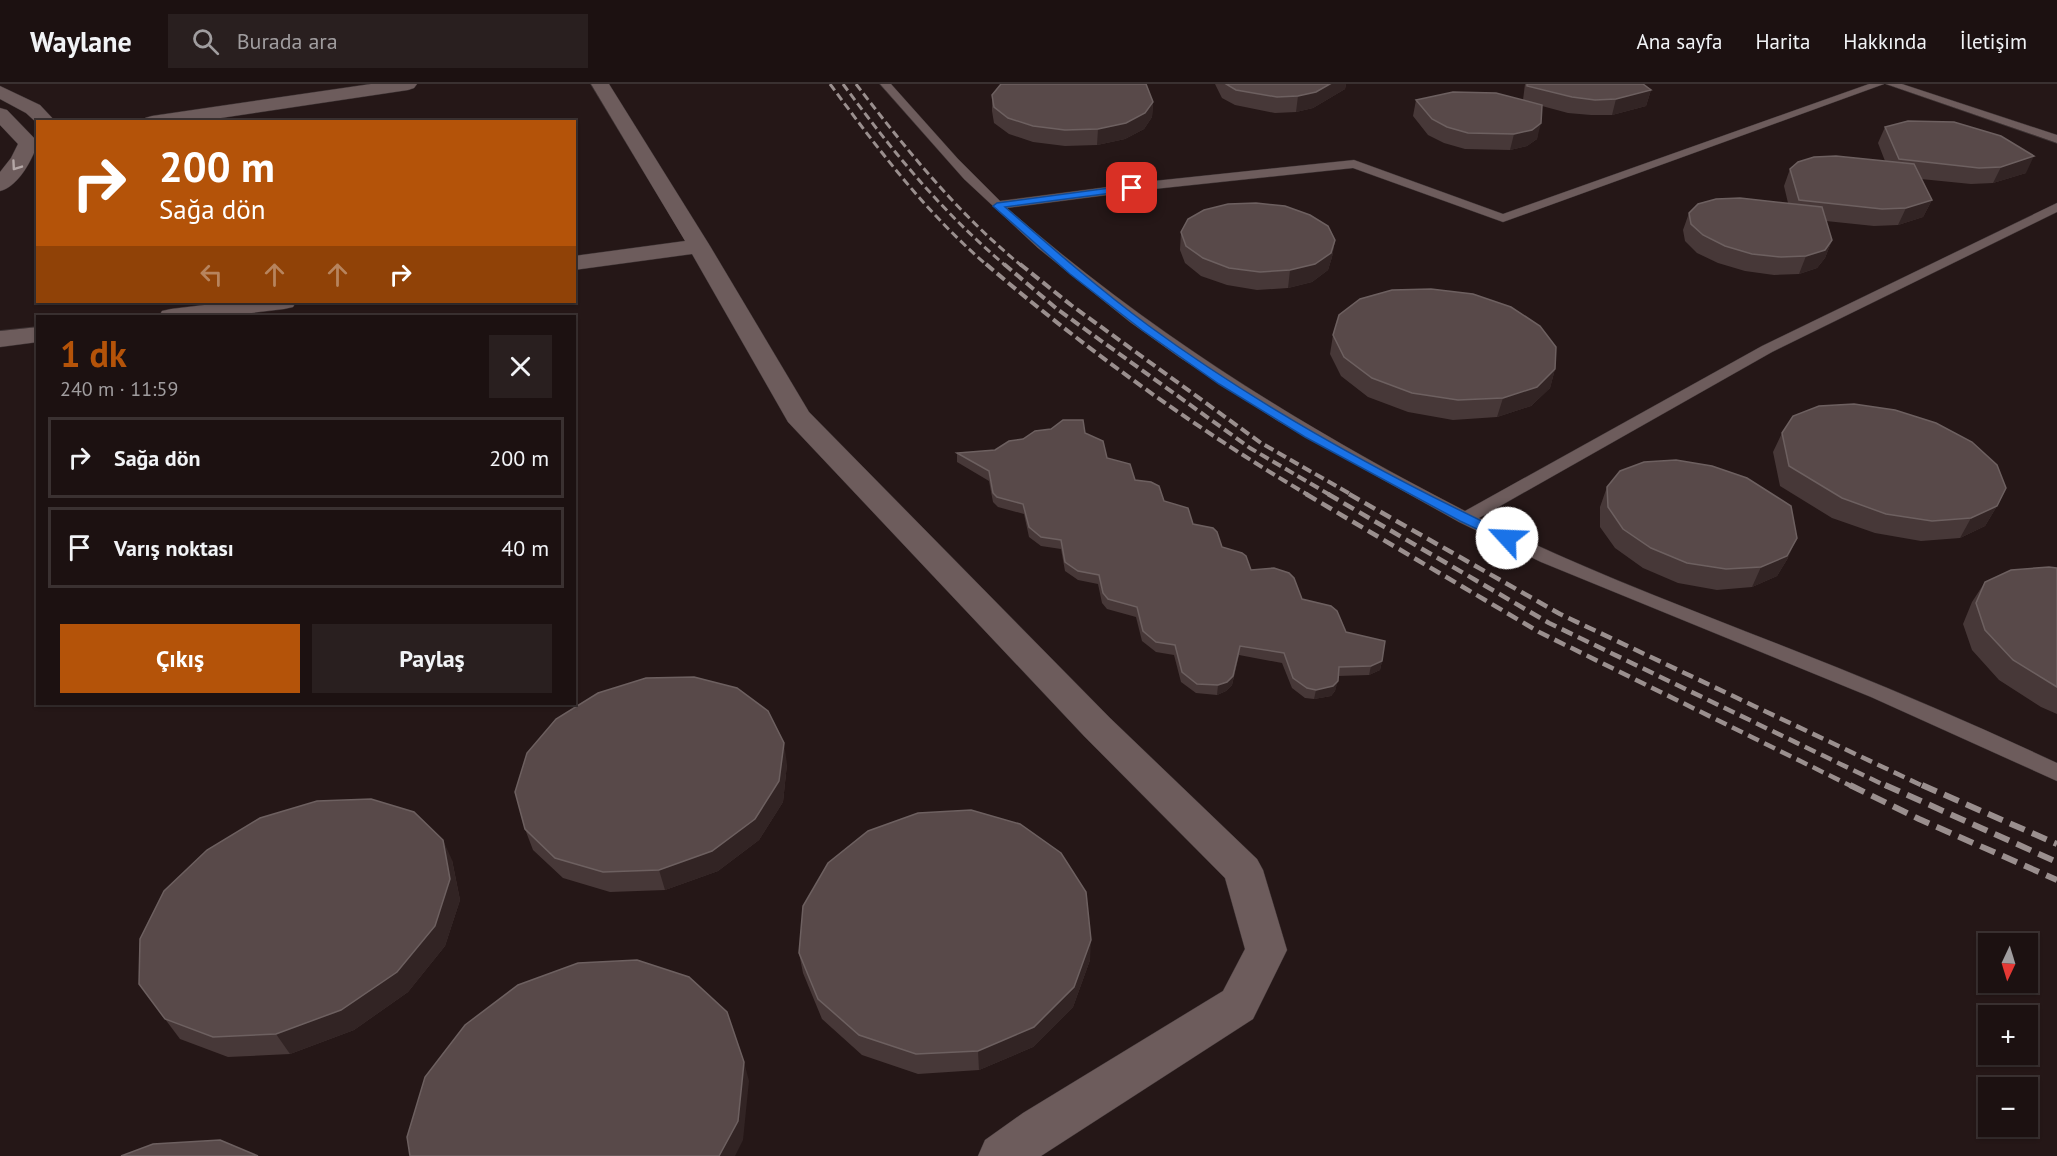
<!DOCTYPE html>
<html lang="tr">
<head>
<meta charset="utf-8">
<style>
	:root { --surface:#1c1111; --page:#291f1f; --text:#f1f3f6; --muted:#a09d9f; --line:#3a3131; --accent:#b45309 }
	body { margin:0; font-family:"PT Sans",sans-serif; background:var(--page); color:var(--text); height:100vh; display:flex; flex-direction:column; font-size:22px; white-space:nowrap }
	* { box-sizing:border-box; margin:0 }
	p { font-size:20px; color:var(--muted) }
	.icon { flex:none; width:33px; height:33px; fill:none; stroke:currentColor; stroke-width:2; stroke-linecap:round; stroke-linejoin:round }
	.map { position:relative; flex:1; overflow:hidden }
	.details { position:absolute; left:36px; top:231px; width:540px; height:390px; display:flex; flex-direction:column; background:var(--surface); border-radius:0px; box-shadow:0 2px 4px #0004,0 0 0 2px var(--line) }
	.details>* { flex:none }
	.top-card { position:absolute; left:36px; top:36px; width:540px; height:183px; border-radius:0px; box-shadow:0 2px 4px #0004,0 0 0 2px var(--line); background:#b45309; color:#fff; overflow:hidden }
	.needle { width:39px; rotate:184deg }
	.buttons { position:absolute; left:1978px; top:849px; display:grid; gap:12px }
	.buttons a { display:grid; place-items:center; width:60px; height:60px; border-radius:0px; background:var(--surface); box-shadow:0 2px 4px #0004,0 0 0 2px var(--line); font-size:30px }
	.pin { position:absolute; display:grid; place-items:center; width:51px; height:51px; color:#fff; margin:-26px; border-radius:12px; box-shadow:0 3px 9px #0006 }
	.me { position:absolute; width:66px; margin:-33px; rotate:295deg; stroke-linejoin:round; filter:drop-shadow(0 0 4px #0008) }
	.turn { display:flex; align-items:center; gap:21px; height:126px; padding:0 24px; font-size:27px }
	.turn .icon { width:78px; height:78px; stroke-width:2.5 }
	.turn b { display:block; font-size:42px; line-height:51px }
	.lanes { display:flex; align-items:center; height:57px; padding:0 24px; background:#0003; justify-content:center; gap:30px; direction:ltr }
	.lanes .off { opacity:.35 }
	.round { display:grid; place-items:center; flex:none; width:63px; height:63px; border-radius:0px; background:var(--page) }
	.headline { display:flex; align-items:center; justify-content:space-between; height:102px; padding:0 24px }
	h1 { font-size:36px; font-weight:800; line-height:45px; color:var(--accent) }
	.button { display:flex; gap:12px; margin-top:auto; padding:12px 24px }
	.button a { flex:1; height:69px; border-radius:0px; background:var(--accent); color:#fff; font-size:24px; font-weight:800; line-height:69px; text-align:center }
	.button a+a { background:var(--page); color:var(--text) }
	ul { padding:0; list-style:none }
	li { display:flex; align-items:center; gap:18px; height:81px; margin:0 12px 9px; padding:0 12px; border:3px solid var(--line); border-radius:0px }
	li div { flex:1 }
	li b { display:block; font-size:22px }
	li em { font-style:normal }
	header { display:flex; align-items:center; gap:36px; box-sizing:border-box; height:84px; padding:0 30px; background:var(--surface); border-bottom:2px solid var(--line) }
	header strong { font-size:28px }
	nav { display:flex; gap:33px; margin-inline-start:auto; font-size:21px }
	.search { width:420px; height:54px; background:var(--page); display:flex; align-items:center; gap:15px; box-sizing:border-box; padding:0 21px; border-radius:0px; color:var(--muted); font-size:22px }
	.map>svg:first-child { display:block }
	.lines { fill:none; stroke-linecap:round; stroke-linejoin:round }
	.service-casing { stroke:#3c3233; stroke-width:1 }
	.minor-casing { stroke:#3c3233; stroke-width:1 }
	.secondary-casing { stroke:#3c3233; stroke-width:1 }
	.service { fill:#6d5c5c; fill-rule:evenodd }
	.minor { fill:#6d5c5c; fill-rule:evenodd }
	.secondary { fill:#6d5c5c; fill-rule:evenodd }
	.rail-far3 { stroke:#9a8f8e; stroke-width:3; stroke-dasharray:8 4; stroke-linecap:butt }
	.rail-far2 { stroke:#9a8f8e; stroke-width:4; stroke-dasharray:10 4.5; stroke-linecap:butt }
	.rail-far1 { stroke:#9a8f8e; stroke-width:4.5; stroke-dasharray:12 6; stroke-linecap:butt }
	.rail { stroke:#9a8f8e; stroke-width:6; stroke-dasharray:16 8; stroke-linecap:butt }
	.wall { fill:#473838 }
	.shaded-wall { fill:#322424 }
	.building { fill:#584949; stroke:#6d6060; stroke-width:1.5 }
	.oneway { stroke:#b4a7a6 }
	.route { fill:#1a73e8; stroke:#114b97; stroke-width:1.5 }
</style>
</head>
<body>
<header>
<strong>Waylane</strong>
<div class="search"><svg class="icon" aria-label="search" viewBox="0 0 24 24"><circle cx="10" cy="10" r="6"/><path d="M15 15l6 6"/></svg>Burada ara</div>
<nav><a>Ana sayfa</a><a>Harita</a><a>Hakkında</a><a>İletişim</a></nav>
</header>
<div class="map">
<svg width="2057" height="1072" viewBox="0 0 2057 1072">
	<rect width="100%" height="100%" fill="#251717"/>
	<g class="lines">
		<g class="service-casing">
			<path id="service" d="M880,0H891L958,75L1000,117L1154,97L1354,76L1503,130L1869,0H1884L1503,138L1353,84L1154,105L1007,124C1146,246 1301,343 1465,427L1762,262L2057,119V128L1772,268L1479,434C1594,491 1716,535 1836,583C1911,613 1984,645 2057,679V697L1871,613L1541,478L1459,438L1278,337L1179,273L1130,238L1038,164L964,95Z
				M1886,0H1902L2057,51V59Z"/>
		</g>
		<g class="minor-casing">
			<path id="minor" d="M371,0H417L414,4L408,6L194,38H143L145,34L152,32Z
				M591,0H609L710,162L809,328L1110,634L1257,775L1263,786L1287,866L1253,935L1041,1072H978L985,1056L1023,1029L1223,907L1245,865L1225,794L1084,652L788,338L692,170L574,186V172L685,157Z
				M229,218H296L293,223L284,225L226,232H159L162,227L171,225Z
				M38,243V258L0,263V247Z"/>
		</g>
		<g class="secondary-casing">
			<path id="secondary" d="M0,2L40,21L56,38H38V40L26,29L0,15Z
				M0,24L7,26L38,58C33,75 18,103 0,107V88L11,74L18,60L0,41Z"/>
		</g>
		<use href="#service" class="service"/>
		<use href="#minor" class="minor"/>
		<use href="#secondary" class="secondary"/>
		<path class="rail-far3" d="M830,0C878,65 926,129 988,182
			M843,0C893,68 941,127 1006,182
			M856,0C906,65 958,130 1022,182"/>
		<path class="rail-far2" d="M986,180C1085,265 1196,345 1308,411
			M1004,180L1057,225L1250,364L1330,411
			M1020,180L1071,221L1261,359L1352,411"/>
		<path class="rail-far1" d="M1306,410L1539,548L1853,703
			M1328,410L1549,539L1888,703
			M1349,410L1560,530L1925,703"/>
		<path class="rail" d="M1850,701L1919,735L2057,796
			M1885,701L2057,778
			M1922,701L2057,760"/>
	</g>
	<path class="wall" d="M1215,0H1346L1345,5L1313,24L1296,28L1275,29L1235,21L1222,14Z
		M1525,0H1643L1651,6L1646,22L1612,31H1591L1568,29L1542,22L1537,55L1527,62L1510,66L1465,65L1444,59L1428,51L1413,32L1416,16H1523Z
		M992,11L1153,18L1152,33L1144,45L1125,55L1097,61L1065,62L1033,58L1009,50L994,39L992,27Z
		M1885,43L2026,89L1993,99L1971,100L1921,95L1932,116L1923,133L1898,141L1874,142L1826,137L1832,156L1825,174L1817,184L1799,190L1774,191L1745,187L1718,179L1697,169L1685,157L1683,146L1689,129L1788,119L1784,102L1790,85L1885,77L1878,59Z
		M1181,148L1335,156L1332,173L1328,186L1312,198L1288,204L1257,206L1227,201L1201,192L1185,179L1180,166Z
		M1333,251L1555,285L1550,304L1531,322L1497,333L1453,336L1408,328L1368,313L1341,292L1330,270Z
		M1085,349L1107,374L1193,440L1251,486L1302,515L1346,548L1382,577L1380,586L1369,591L1338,592L1335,607L1331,612L1314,615L1305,614L1292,604L1282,579L1239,571L1232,601L1226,607L1217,611L1196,609L1181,598L1174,571L1156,568L1142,557L1136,533L1107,525L1102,519L1098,500L1078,496L1065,487L1061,465L1041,462L1029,453L1024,430L998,423L993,418L989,397L957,378V369L995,366Z
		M1782,349L1997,422L1985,442L1960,454L1921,457L1875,449L1832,434L1780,402L1773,368Z
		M1607,403L1788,474L1777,492L1752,503L1717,506L1678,499L1643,484L1615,464L1600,443V423Z
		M2057,484V630L2041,623L1999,596L1972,566L1963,540L1972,518L1985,498Z
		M787,680L783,718L759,756L718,787L665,806L610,808L563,794L533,766L525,745Z
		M452,776L460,816L445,862L408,908L354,946L290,970L228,973L180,955L165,935Z
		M799,869L1090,876L1073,923L1033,963L979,986L918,990L862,971L822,935L803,889Z"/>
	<path class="shaded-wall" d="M1330,0H1346L1345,5L1313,24L1296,28L1298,12Z
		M1651,6L1646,22L1612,31L1616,15Z
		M1153,18L1152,33L1144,45L1125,55L1097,61L1098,45Z
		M1541,39L1537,55L1527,62L1510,66L1514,50Z
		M2034,72L2026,89L1993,99L2001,83Z
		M1932,116L1923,133L1898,141L1906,124Z
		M1335,156L1332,173L1328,186L1312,198L1288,204L1290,186Z
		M1832,156L1825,174L1817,184L1799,190L1806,172Z
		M1555,285L1550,304L1531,322L1497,333L1503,314Z
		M1997,422L1985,442L1960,454L1971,434Z
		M1797,454L1788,474L1777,492L1752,503L1761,483Z
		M1240,562L1232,601L1226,607L1217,611L1218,601Z
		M1382,577L1380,586L1369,591L1371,582Z
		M1338,597L1335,607L1331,612L1314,615L1316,606Z
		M784,659L787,680L783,718L759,756L718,787L665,806L659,786Z
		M443,756L452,776L460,816L445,862L408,908L354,946L290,970L276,950Z
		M1091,856L1090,876L1073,923L1033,963L979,986L978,967Z
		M744,978L749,997L743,1056L735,1072H719Z"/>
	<path class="building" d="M1001,0H1146L1153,18L1145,29L1126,39L1098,45L1065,46L1033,42L1008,34L994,23L992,11Z
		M1226,0H1330L1316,8L1298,12L1277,13L1236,6Z
		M1527,0H1643L1651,6L1616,15L1595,16L1572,13L1527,2Z
		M1453,8L1496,9L1542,21L1541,39L1532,46L1514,50L1468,49L1447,43L1432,35L1416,16Z
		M1908,37L1954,38L2001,52L2034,72L2001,83L1979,84L1899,75L1885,43Z
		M1836,72L1914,80L1932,116L1906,124L1882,125L1799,116L1790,85L1798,78L1814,73Z
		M1740,114L1822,123L1832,156L1825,166L1806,172L1781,173L1752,170L1725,162L1703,151L1691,140L1689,129L1698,120L1716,115Z
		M1256,119L1285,122L1310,131L1328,142L1335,156L1331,169L1315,180L1290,186L1260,188L1229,184L1203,174L1186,162L1181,148L1188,135L1204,126L1228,120Z
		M1431,205L1473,210L1511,223L1540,242L1556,263L1555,285L1537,303L1503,314L1458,316L1412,309L1372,294L1344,273L1333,251L1339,231L1360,215L1392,206Z
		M1854,320L1895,326L1936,339L1972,358L1997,381L2006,404L1997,422L1971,434L1932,437L1886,430L1842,414L1789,382L1782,349L1793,332L1819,322Z
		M1063,336H1083L1085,349L1103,357L1107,374L1130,380L1135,396L1151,398L1159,402L1164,417L1188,424L1193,440L1213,444L1217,448L1222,463L1242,469L1246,472L1251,486L1274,484L1289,489L1294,494L1302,515L1331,522L1337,527L1346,548L1385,557L1382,577L1371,582L1339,583L1338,597L1333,602L1316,606L1307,604L1293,594L1284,569L1240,562L1233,592L1227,598L1218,601L1197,600L1182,588L1175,561L1156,558L1143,547L1137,523L1108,515L1103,509L1099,491L1078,487L1065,478L1061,456L1041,453L1029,443L1023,420L997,413L993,409L989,387L957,369L995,366L1009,357L1023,355L1035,347L1051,345Z
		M1676,376L1712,382L1747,394L1791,422L1797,454L1787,472L1761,483L1726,485L1687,479L1651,464L1623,445L1608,423L1607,403L1620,387L1644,378Z
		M2049,483L2057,484V603L2013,576L1985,546L1976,519L1985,498L2011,486Z
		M694,593L737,604L768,627L784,659L779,697L755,735L712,767L659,786L603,788L555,774L525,745L515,708L527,669L556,635L598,609L646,594Z
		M371,715L414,728L443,756L450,795L435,842L397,888L341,926L276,950L213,953L165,935L139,900L140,855L164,807L207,766L260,734L317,717Z
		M971,726L1020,740L1061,769L1086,808L1091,856L1074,903L1034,943L978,967L916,970L859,951L818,915L799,869L803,822L828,779L868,747L918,729Z
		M637,876L689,893L727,928L744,978L738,1037L719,1072H410L407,1053L425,993L465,941L518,901L578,879Z
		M220,1056L258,1072H121L153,1060Z"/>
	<defs><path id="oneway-chevron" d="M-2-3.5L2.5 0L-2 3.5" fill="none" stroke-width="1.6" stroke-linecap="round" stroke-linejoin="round" transform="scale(1.5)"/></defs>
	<use class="oneway" href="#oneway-chevron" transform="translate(16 82) rotate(125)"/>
	<path class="route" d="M1132,101L1135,102V106L1005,123C1052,164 1099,205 1149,242C1261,324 1386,392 1511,451L1513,454L1511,457H1502L1460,437L1305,353L1219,300L1142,246L1070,190L993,122L997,119Z"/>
</svg>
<div class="buttons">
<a><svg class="needle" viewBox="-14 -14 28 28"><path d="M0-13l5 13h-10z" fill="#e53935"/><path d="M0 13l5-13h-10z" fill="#a09d9f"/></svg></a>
<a>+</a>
<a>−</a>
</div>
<div class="pin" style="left:1132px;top:104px;background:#d93025"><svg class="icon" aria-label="arrive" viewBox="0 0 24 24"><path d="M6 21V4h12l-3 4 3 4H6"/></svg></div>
<svg class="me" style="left:1507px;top:454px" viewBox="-20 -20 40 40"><circle r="19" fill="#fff"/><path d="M0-13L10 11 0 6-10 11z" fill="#1a73e8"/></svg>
<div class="top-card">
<div class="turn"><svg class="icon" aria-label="right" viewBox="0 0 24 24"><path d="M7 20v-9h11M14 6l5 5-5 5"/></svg><div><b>200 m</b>Sağa dön</div></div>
<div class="lanes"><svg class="icon off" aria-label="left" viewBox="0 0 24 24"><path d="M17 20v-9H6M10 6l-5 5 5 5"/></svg><svg class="icon off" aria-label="ahead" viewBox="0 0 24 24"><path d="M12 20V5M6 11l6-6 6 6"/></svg><svg class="icon off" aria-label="ahead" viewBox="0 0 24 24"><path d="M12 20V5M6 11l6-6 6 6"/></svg><svg class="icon" aria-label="right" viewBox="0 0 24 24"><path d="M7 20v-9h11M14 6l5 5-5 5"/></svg></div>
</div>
<section class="details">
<div class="headline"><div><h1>1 dk</h1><p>240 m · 11:59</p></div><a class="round"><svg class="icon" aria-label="close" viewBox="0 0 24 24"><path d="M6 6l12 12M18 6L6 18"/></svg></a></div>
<ul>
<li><svg class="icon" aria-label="right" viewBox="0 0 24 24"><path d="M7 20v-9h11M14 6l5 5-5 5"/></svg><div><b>Sağa dön</b></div><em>200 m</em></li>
<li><svg class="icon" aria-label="arrive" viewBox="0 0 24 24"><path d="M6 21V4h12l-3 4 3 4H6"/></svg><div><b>Varış noktası</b></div><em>40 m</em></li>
</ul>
<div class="button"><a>Çıkış</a><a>Paylaş</a></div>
</section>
</div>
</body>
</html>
